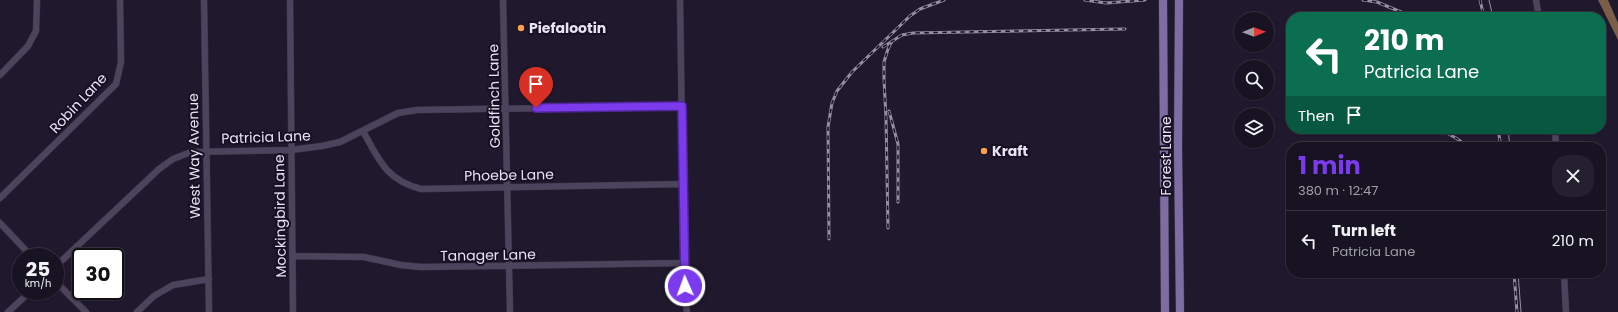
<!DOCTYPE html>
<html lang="en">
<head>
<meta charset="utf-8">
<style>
	:root { --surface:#181322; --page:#25202f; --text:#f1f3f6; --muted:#9f9ea5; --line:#363240; --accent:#7c3aed }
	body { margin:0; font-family:Poppins,sans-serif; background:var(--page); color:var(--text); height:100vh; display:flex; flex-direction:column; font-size:15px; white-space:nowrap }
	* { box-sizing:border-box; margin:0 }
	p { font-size:13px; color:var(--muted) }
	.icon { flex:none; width:22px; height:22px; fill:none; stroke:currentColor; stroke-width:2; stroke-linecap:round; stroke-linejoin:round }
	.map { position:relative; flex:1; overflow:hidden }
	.panel { position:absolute; left:1286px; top:142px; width:320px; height:136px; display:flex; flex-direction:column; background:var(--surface); border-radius:16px; box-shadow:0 1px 3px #0004,0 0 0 1px var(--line) }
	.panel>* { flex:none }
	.hud { position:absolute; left:1286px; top:12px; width:320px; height:122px; border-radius:16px; box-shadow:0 1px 3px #0004,0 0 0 1px var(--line); background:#0b6e4f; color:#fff; overflow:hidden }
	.needle { width:26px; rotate:89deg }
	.tools { position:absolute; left:1234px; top:12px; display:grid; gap:8px }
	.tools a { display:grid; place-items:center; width:40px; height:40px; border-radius:50%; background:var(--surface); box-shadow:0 1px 3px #0004,0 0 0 1px var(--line); font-size:20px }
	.speed { position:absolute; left:12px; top:248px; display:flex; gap:8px; font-size:20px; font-weight:700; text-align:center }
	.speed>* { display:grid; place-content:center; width:52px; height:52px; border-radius:50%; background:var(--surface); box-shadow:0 1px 3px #0004,0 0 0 1px var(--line); line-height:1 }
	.speed small { font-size:10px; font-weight:400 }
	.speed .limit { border:2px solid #111; border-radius:6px; background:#fff; color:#111 }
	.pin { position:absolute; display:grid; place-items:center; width:34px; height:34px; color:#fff; margin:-41px -17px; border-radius:50% 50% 50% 0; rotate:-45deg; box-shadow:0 0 4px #0007 }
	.pin .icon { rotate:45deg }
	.me { position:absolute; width:44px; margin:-22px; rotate:358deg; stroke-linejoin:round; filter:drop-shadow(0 0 3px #0008) }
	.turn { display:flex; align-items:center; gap:14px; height:84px; padding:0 12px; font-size:18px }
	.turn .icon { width:52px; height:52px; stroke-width:2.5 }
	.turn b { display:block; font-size:28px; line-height:34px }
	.then { display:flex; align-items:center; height:38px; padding:0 12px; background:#0003; gap:8px; font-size:15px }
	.round { display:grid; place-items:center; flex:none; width:42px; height:42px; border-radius:16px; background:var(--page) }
	.head { display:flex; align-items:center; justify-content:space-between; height:68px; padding:0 12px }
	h1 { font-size:24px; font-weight:700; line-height:30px; color:var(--accent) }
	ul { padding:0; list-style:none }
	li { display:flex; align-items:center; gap:12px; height:60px; padding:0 12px; border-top:1px solid var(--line) }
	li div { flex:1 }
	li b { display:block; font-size:15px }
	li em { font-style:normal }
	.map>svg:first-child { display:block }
	.water { fill:#7a5e48 }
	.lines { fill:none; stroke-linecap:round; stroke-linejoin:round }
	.minor-casing { stroke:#3b3546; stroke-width:7 }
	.major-casing { stroke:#3b3546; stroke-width:9 }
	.minor { stroke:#4b445c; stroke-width:6 }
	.major { stroke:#7e6da2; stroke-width:8 }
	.tram { stroke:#958fa1; stroke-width:1 }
	.rail-casing { stroke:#958fa1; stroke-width:3 }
	.rail { stroke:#171024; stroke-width:1.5; stroke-dasharray:4.5; stroke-linecap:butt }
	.route-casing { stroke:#51269a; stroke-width:10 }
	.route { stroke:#7c3aed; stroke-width:7 }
	.poi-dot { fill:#f8a04b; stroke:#171024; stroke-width:1.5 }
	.labels { text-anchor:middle; stroke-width:4; stroke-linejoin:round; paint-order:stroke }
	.poi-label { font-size:14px; font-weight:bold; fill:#e7e3f2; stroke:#171024; text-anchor:start }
	.street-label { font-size:14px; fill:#e7e3f2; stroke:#171024 }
</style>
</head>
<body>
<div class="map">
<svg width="1618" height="312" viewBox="0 0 1618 312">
	<rect width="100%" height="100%" fill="#20192e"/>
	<path class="water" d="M1598,0H1608L1618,23V40Z"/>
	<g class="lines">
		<g class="minor-casing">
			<path id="minor" d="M204,0L209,312
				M290,0L293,312
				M503,0L510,312
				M680,0L684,263L685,297L687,312
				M1536,0L1539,17
				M0,75L28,46L36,31L37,0
				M1555,129L1556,147
				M363,131C379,160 386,180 421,189L683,184
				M0,198L116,84L121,62L120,0
				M0,223L32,257
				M293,256L364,257L401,265L421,267L684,263
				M55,267L159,169L173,159L191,152L291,150L322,146L340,142L398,113L417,110L682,106
				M1564,273L1566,312
				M55,281L86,312
				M8,312L31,291
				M137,312L154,296L173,285L209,279"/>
		</g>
		<g class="major-casing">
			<path id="major" d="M1163,0L1165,312
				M1179,0L1178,147L1180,312"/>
		</g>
		<use href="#minor" class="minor"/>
		<use href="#major" class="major"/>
		<path class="tram" d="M1489,0L1493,17
			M1508,129L1510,147
			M1518,273L1521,312"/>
		<g class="rail-casing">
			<path id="rail" d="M1085,0L1106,3L1145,0
				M1363,0L1377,2L1413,17
				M1480,0L1484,17
				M883,47L902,35L913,33L1125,29
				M889,111L898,144V202
				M1439,129L1456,138L1468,147
				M1498,129L1501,147
				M1332,133L1345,129
				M888,228L886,118L884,79V62L888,49L892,41
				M829,239L828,127L832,103L837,91L852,72L910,16L920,9L944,0
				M1514,273L1517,312"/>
		</g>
		<use href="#rail" class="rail"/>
	</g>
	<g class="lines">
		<g class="route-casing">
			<path id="route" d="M536,108L682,106L685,286"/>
		</g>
		<use href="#route" class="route"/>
	</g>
	<g class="poi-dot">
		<circle cx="521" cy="28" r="4"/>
		<circle cx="984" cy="151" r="4"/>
	</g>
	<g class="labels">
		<g class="poi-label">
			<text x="529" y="33">Piefalootin</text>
			<text x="992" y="156">Kraft</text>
		</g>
		<g class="street-label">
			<text transform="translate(494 96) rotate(-91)" y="5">Goldfinch Lane</text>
			<text transform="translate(78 103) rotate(-47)" y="5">Robin Lane</text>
			<text transform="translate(266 137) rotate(-2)" y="5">Patricia Lane</text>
			<text transform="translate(194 156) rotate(-91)" y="5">West Way Avenue</text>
			<text transform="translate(1166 156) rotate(-90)" y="5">Forest Lane</text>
			<text transform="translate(509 175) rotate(-1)" y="5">Phoebe Lane</text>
			<text transform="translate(280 216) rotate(-91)" y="5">Mockingbird Lane</text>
			<text transform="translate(488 255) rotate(-1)" y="5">Tanager Lane</text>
		</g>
	</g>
</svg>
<div class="tools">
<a><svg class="needle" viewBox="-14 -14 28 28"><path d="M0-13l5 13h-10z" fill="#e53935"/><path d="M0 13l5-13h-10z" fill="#9f9ea5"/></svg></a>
<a><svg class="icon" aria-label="search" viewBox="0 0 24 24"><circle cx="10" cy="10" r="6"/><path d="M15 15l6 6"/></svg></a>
<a><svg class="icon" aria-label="layers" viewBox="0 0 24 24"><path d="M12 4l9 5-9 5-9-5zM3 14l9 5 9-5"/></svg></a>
</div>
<div class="speed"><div>25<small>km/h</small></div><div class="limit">30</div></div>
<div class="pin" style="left:536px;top:108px;background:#d93025"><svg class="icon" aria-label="arrive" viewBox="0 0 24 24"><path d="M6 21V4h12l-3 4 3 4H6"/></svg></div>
<svg class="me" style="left:685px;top:286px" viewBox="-20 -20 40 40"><circle r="17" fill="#7c3aed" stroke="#fff" stroke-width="3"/><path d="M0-11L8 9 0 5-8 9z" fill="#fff"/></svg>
<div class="hud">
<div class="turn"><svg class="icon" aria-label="left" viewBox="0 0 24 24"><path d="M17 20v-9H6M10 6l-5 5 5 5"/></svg><div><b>210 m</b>Patricia Lane</div></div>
<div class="then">Then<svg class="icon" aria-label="arrive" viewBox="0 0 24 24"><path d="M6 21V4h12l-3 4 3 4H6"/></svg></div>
</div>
<section class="panel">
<div class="head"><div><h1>1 min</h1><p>380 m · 12:47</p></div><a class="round"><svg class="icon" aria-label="close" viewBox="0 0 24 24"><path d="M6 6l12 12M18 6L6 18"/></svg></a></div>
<ul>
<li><svg class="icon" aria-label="left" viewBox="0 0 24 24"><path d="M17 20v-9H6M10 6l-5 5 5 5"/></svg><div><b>Turn left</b><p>Patricia Lane</p></div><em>210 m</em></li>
</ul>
</section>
</div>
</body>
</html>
